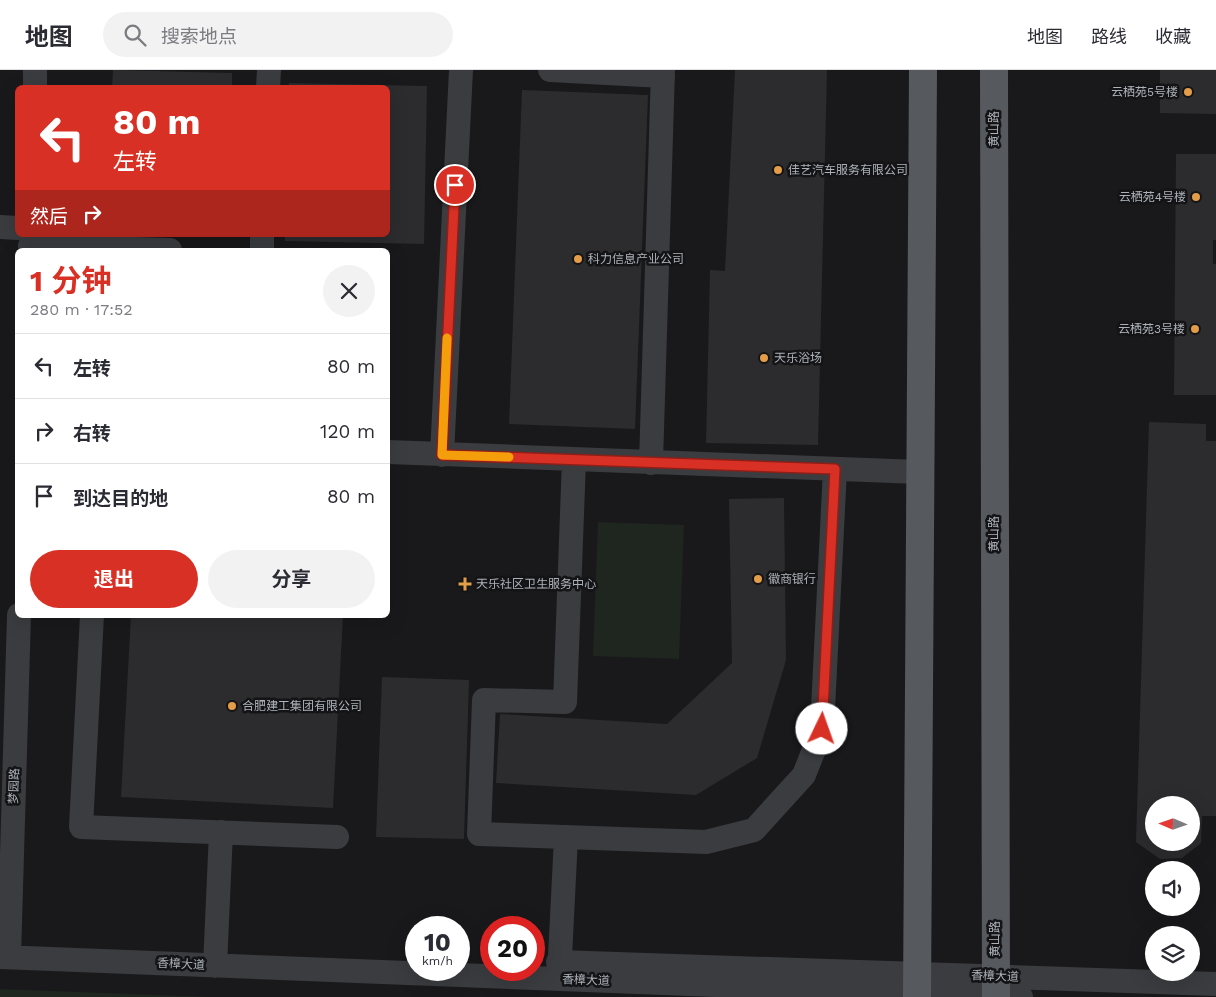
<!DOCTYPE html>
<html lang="zh">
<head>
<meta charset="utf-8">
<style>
	:root { --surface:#fff; --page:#f2f2f3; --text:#2b2b33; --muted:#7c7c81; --line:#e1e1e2; --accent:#d93025 }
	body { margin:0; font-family:"Work Sans","Noto Sans SC",sans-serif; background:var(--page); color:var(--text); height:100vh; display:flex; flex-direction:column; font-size:19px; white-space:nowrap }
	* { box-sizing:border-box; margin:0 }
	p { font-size:16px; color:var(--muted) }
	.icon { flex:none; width:28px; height:28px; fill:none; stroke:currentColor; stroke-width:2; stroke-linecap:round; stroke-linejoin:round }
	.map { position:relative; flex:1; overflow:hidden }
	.sheet { position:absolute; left:15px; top:178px; width:375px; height:370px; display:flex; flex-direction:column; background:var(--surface); border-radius:8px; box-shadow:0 5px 20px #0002 }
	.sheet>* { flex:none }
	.banner { position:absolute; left:15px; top:15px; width:375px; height:152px; border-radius:8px; box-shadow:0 5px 20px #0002; background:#d93025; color:#fff; overflow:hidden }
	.needle { width:32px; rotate:272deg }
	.buttons { position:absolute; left:1145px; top:726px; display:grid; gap:10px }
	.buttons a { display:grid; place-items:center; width:55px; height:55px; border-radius:50%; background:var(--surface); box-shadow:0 5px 20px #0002; font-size:25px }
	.speed { position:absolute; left:405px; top:846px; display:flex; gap:10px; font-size:25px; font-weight:700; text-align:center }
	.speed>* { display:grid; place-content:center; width:65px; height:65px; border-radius:50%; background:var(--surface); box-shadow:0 5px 20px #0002; line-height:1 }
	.speed small { font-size:12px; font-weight:400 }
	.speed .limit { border:8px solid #d22; background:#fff; color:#111 }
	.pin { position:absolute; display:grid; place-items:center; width:42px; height:42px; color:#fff; margin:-21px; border:2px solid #fff; border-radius:50%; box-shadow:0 1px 5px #0007 }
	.me { position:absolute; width:55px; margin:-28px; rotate:3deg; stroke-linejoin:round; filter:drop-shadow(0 0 4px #0008) }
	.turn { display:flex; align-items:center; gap:18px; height:105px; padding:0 15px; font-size:22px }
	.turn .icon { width:65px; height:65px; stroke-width:2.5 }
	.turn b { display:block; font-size:35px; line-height:42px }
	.then { display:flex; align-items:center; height:48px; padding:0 15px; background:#0003; gap:10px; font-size:19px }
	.round { display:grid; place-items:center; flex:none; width:52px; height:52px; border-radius:26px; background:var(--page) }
	.summary { display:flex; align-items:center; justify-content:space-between; height:85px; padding:0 15px }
	h1 { font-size:30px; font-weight:700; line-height:38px; color:var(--accent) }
	.button { display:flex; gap:10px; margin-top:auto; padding:10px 15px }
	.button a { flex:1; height:58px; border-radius:30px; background:var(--accent); color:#fff; font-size:20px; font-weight:700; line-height:58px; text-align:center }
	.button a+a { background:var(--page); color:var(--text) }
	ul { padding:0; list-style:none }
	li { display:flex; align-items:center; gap:15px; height:65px; padding:0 15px; border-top:1px solid var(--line) }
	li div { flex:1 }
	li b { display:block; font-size:19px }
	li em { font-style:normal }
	header { display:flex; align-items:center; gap:30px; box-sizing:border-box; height:70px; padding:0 25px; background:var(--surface); border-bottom:1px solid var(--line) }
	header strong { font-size:24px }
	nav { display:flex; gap:28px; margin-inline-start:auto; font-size:18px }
	.search { width:350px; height:45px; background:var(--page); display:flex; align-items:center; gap:12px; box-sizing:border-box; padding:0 18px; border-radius:28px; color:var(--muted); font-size:19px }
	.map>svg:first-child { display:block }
	.green { fill:#1f251f }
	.building { fill:#2c2c2f; fill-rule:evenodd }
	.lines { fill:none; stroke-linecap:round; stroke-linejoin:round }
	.minor { stroke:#3a3c3f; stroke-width:24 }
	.major { stroke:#56595e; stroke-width:28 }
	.route-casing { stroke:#8d1f18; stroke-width:12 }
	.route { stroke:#d93025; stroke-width:9 }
	.slow { stroke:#f59e0b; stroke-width:9 }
	.poi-dot { fill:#e39c48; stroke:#141416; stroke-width:2 }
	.labels { text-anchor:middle; stroke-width:5; stroke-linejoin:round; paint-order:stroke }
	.poi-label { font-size:12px; fill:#acb2b9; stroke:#141416; text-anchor:start }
	.street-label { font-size:12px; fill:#acb2b9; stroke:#141416 }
</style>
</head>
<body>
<header>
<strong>地图</strong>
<div class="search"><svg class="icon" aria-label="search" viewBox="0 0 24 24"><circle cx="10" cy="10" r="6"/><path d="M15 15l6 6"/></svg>搜索地点</div>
<nav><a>地图</a><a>路线</a><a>收藏</a></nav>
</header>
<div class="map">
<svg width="1216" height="927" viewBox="0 0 1216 927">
	<rect width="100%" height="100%" fill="#19191b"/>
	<path class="green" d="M598,452L684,455L679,589L593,586Z
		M0,919L212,927H0Z"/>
	<path class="building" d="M113,0L232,3V18H112Z
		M735,0H827L818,375L706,373L710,200L725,201Z
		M1160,0H1216V44L1160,43Z
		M289,13L427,16L424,174L285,171V165H388V18H288Z
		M522,20L648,25L635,359L509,354Z
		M1176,84H1216V170H1213V194H1216V325H1174Z
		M1149,352L1206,354V371H1216V746H1202L1201,773L1182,788L1160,789L1136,772ZM1154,735H1191V772H1154Z
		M784,428L786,590L757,688L696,725L496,713L500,644L667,654L732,593L729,429Z
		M131,545H343L333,738L121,727Z
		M382,607L469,610L464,769L376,767Z"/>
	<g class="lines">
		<path class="minor" d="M550,0L663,6
			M35,18V0
			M268,18L269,0
			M0,157L18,158
			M30,176L170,180
			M262,180V165
			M388,382L919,402
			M442,385L461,0
			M574,390L565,632L484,630L479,764L706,772L754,760L804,705L822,659L835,399
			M651,393L663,0
			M92,545L81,757L337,767
			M0,887L1021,927
			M9,887L19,545
			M558,892L1216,914
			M215,896L221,762
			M559,907L566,767"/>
		<path class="major" d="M994,0L996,927
			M917,927L923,0"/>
	</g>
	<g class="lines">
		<g class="route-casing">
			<path id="route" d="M455,115L442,385L835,399L822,659"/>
		</g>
		<use href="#route" class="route"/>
		<path class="slow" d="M447,268L442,385L509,387"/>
	</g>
	<g class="poi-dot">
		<circle cx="1188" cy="22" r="5"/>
		<circle cx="778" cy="100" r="5"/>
		<circle cx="1196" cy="127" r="5"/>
		<circle cx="578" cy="189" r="5"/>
		<circle cx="1195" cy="259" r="5"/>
		<circle cx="764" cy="288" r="5"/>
		<circle cx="758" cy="509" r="5"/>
		<path d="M462.5 506.5h5v5h5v5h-5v5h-5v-5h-5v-5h5z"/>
		<circle cx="232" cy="636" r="5"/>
	</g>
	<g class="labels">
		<g class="poi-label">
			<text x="1178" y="26" text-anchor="end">云栖苑5号楼</text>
			<text x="788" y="104">佳艺汽车服务有限公司</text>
			<text x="1186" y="131" text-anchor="end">云栖苑4号楼</text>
			<text x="588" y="193">科力信息产业公司</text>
			<text x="1185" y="263" text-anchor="end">云栖苑3号楼</text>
			<text x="774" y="292">天乐浴场</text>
			<text x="768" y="513">徽商银行</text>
			<text x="476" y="518">天乐社区卫生服务中心</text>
			<text x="242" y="640">合肥建工集团有限公司</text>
		</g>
		<g class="street-label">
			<text transform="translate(994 59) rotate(-90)" y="4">黄山路</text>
			<text transform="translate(994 464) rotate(-90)" y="4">黄山路</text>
			<text transform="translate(14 716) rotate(-88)" y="4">梦园路</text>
			<text transform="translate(995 869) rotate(-90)" y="4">黄山路</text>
			<text transform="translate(181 894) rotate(3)" y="4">香樟大道</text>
			<text transform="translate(995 906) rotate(2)" y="4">香樟大道</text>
			<text transform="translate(586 910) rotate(2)" y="4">香樟大道</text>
		</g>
	</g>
</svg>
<div class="buttons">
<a><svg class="needle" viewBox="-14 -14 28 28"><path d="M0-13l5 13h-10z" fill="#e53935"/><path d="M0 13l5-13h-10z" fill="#7c7c81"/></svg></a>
<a><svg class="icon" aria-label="sound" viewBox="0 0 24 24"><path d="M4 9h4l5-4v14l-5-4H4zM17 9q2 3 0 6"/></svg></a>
<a><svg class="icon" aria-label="layers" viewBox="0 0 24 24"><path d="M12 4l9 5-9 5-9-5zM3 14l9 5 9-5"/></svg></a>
</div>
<div class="speed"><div>10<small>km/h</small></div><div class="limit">20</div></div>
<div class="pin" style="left:455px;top:115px;background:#d93025"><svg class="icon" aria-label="arrive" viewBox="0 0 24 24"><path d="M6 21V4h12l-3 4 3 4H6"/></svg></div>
<svg class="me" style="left:822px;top:659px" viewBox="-20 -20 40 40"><circle r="19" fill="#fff"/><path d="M0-13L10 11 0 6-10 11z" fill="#d93025"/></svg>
<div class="banner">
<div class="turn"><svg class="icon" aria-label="left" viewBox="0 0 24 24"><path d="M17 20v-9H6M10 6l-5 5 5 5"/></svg><div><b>80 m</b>左转</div></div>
<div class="then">然后<svg class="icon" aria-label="right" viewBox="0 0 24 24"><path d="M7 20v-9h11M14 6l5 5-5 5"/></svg></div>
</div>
<section class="sheet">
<div class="summary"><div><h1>1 分钟</h1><p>280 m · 17:52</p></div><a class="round"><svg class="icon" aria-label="close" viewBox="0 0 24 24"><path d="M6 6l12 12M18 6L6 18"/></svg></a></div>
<ul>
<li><svg class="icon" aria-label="left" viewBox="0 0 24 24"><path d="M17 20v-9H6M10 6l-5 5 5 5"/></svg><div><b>左转</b></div><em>80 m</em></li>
<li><svg class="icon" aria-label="right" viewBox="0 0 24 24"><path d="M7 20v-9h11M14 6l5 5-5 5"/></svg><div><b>右转</b></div><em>120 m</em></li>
<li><svg class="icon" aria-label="arrive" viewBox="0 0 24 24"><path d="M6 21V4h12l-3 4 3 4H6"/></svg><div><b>到达目的地</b></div><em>80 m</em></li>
</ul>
<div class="button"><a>退出</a><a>分享</a></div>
</section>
</div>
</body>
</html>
